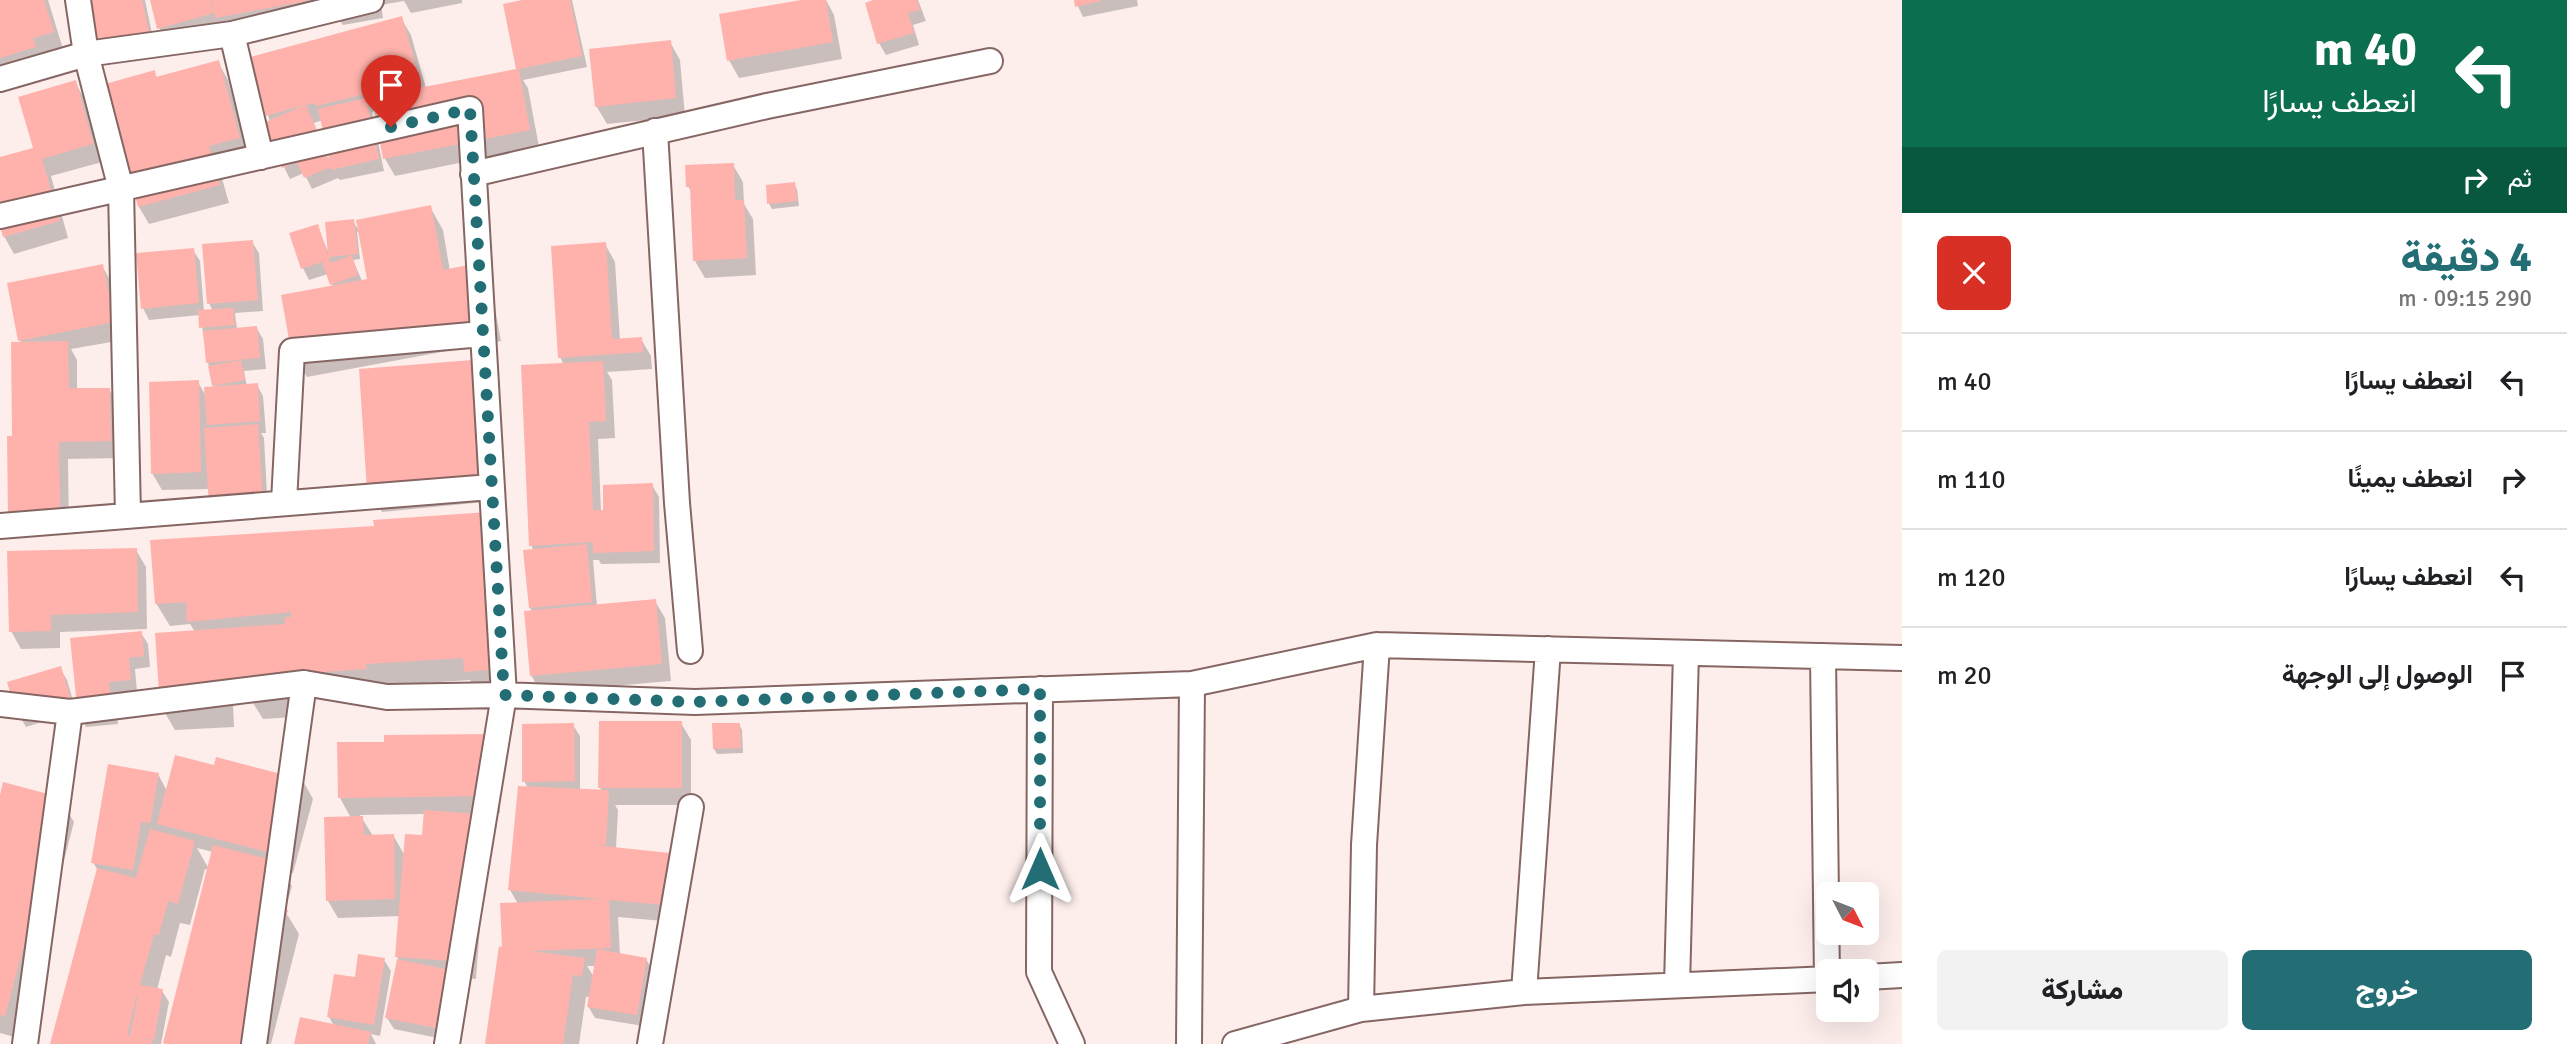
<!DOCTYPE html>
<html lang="ar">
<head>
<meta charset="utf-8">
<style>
	:root { --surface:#fff; --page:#f2f2f2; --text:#202124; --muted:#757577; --line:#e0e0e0; --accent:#236e75 }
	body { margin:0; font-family:Signika,Vazirmatn,sans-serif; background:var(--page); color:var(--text); direction:rtl; height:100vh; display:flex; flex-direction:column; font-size:26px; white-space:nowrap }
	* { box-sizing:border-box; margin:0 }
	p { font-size:23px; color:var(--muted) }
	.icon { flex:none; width:38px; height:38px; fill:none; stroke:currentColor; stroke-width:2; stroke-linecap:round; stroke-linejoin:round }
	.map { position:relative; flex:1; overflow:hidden; direction:ltr }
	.side { display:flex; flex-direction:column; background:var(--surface); width:665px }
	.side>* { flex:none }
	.hud { background:#0b6e4f; color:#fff; overflow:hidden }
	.needle { width:46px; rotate:132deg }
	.controls { position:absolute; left:1816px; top:882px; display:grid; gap:14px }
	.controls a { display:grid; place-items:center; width:63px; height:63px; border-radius:10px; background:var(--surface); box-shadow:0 7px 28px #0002; font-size:35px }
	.pin { position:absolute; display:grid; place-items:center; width:60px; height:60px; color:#fff; margin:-72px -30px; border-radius:50% 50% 50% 0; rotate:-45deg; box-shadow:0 0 7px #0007 }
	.pin .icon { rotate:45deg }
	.me { position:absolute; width:77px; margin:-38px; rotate:0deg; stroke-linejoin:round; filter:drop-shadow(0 0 5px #0008) }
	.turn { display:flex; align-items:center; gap:24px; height:147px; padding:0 35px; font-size:32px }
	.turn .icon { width:91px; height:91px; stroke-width:2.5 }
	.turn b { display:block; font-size:49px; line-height:60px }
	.then { display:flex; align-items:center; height:66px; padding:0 35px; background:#0003; gap:14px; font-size:26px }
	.round { display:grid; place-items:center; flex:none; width:74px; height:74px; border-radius:10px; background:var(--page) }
	.overview { display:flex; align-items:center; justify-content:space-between; height:119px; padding:0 35px }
	h1 { font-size:42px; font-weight:800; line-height:52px; color:var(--accent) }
	.button { display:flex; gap:14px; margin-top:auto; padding:14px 35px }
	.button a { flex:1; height:80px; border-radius:10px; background:var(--accent); color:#fff; font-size:28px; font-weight:800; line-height:80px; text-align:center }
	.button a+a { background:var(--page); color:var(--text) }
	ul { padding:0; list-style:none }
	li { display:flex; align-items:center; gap:21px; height:98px; padding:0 35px; border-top:2px solid var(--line) }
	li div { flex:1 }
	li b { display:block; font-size:26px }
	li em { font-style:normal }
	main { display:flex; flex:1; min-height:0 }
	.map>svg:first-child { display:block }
	.shadow { fill:#0003; fill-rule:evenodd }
	.building { fill:#ffb2ac; fill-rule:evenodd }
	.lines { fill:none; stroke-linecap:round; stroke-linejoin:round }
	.street-casing { stroke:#866663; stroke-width:28 }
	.street { stroke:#fff; stroke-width:24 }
	.route { stroke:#236e75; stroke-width:12; stroke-dasharray:0 21.6 }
</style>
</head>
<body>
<main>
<section class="side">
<div class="hud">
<div class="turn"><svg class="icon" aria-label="left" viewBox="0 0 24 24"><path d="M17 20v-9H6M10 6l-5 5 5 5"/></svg><div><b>40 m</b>انعطف يسارًا</div></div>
<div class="then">ثم<svg class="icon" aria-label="right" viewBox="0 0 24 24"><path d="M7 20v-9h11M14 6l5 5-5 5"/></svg></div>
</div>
<div class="overview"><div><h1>4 دقيقة</h1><p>290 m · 09:15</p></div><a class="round" style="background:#d93025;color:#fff"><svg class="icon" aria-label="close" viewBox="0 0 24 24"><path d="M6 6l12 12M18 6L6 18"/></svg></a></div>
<ul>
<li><svg class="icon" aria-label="left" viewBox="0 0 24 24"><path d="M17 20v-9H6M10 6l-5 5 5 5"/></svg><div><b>انعطف يسارًا</b></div><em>40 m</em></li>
<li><svg class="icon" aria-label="right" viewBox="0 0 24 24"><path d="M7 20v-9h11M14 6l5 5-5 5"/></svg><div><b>انعطف يمينًا</b></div><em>110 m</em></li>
<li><svg class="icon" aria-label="left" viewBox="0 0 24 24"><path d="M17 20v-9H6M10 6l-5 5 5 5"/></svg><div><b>انعطف يسارًا</b></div><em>120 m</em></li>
<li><svg class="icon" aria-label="arrive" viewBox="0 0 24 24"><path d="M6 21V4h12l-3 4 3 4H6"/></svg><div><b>الوصول إلى الوجهة</b></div><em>20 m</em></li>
</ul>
<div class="button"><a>خروج</a><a>مشاركة</a></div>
</section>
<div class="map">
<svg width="1902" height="1044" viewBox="0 0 1902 1044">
	<rect width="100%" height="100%" fill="#fdeeec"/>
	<path class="shadow" d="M0,0H48L63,49L0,69Z
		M88,0H145L155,48Z
		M151,0H462V3L411,13L404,1L381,5L383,18L343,25L339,20L166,40L159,28Z
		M530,0H572L587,67L523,80L528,88L539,147L395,176L385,159L376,111L372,112L384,171L340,180L338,178L312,189L304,173L290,179L284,167L268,115L401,18L411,35L426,88L518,71ZM323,120L330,157L328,158L314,123Z
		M811,0H826L834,15L842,59L739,78L729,60Z
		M879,0H918L926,21L913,25L919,45L886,55L879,43Z
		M1075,0H1137L1138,6L1083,17Z
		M670,42L680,60L685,116L607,124L597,107L591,51Z
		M218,62L228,80L249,156L218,164L229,203L149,224L139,207L107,85L154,72L158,79Z
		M75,82L85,100L102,162L51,176L68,238L14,254L4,236L0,159L35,149Z
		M733,165L743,182L744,204L753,219L756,275L705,278L695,261L692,194L688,186Z
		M794,184L797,189L799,206L772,209L769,204Z
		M430,207L443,230L450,271L491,288L501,341L307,377L294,355L333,287L328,274L309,280L303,268L317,226L328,251L353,221L359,231ZM360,231L369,280L362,281L353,260L360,259L357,232Z
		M252,242L259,253L263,311L235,313L237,329L256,327L263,339L266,369L244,371L247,386L257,385L263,396L266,433H261L264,438L268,513L210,489L162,490L152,473L198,382L206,396L215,388L208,363L200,315L149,320L143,308L193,250L200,261L204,312L213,311L209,303Z
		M605,244L615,262L620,340L641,339L651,356L652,369L607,372L612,380L615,438L598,439L601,511L652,485L659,497L660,563L601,564L599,560H593L597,606L655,601L665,618L671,681L541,692L531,675L533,612L530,608L534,551L531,545L564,365L560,357Z
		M102,266L112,283L123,340L71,349L77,360V390L109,389L119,407L120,458L68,459L69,533L14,438L22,344L20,340Z
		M497,383L505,500L382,512L369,489Z
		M376,527L510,692L478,694L470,680L378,686L293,697L294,717L263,719L253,703L233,704L234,727L175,730L162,708L195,632L190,624L170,626L156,603Z
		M136,550L146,567L147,629L60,632V648L21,649L11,631Z
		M141,633L148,644L150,667L135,669L137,692L141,698V716H127L124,711V693L114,694L118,724L86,727L80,716Z
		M60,668L67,680L76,711L26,727L19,715Z
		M681,723L691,740V805H615L618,810L616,849L668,854L679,872L674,922L618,917L620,955L646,959L653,971L643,1026L595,1018L588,1006L590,997H586L579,1044H487L504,949L518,904L510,890L528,788L524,781L573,725L580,736V791L603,792L600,788ZM587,966H596L594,977Z
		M739,724L742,730L743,753L717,754L714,749Z
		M500,753V813L476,814L487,833L476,979L464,978L457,1042L394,1029L387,1018L399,960L397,957L400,916L338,918L328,901L351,818L340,798ZM425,814L424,837L405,856L393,835L373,836L360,815Z
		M215,767L303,781L313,799L293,873L282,870L292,886L285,911L299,934L271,1044L165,1043L209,870L205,869L190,925L180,923L171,957L166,955L157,990L162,991L169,1002L161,1044H52L98,871L93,862L158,774L167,791ZM197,848L213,852L209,869Z
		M61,800L74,822L18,1038L0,1033V801Z
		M384,960L391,971L380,1036L371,1034L376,1044H296L334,1026L329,1017L356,979Z"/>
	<path class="building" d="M0,0H44L54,32L33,38L36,47L0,58Z
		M86,0H142L150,36L96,48Z
		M150,0H211L214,13L157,29Z
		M212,0H306V1L215,18Z
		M522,0H570L582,56L519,69L530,130L383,159L372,97L516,69L503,4Z
		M801,0H826L833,42L727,61L719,14Z
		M873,0H917L920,10L908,13L914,33L877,44L865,3Z
		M1074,0H1100L1101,1L1075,7Z
		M402,16L420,81L316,106L315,103L306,105L330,163L318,109L366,98L379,159L331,170V167L304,178L297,162L282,168L263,123L305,105L266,116L250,57Z
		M671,40L676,98L595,107L589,49Z
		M219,60L240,138L209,146L220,185L138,207L105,84L155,70L156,77Z
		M76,80L93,144L42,159L60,221L3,237L0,227V157L33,148L18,97Z
		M734,163L735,200H744L747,258L693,261L690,187H686L685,165Z
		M795,182L797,201L767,204L766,185Z
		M431,205L443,270L479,263L490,318L292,356L281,295L367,279L356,220Z
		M354,219L358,254L329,257L330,263L352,255L358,275L330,285L322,262L301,269L289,233L318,224L328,255L325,222Z
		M253,240L258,300L207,304L202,244Z
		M606,242L612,339L642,337L643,352L558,358L551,246Z
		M194,248L199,303L141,309L136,253Z
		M103,264L114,322L18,341L7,283Z
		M233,308L235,325L199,328L198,310Z
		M257,326L260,358L206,363L203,331Z
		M68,341L69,388H110L111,441L59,442L60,516L8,517L7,436H12L11,342Z
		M485,359L493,478L367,490L359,369Z
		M241,360L245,380L212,386L208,366Z
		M603,361L606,421L589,422L593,510H603V485L653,483L654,551L593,553V542L529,546L521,365Z
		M199,380L201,472L151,474L149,382Z
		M258,383L260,421L207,425L204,387Z
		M258,424L263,502L209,505L204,428Z
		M488,512L498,669L464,672L463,658L366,664L367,669L281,675L160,708L155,633L285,624V617H291V612L187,622L186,602L155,604L150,540L374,526L373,520Z
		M587,544L592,602L529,608L523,550Z
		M137,548L138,612L51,615V631L9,632L7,551Z
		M656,599L662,664L530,676L524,611Z
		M142,631L144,656L129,658L131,680L109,682L112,712L78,716L70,638Z
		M61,666L71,700L17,716L7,682Z
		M599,721H682V788H598Z
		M574,723L575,781L522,782V724Z
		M712,723H740L741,748L713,749Z
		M491,734V796L338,798L337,742H384V735Z
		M175,755L214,765L216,757L304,780L284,856L157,824Z
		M108,764L159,773L150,823L141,822L133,870L91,863Z
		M3,782L63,798L5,1016L0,1015V795Z
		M518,786L609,790L606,845H594L670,853L664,905L609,900L611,948L530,951L585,958L582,976L573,975L563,1044H485L499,946L502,947L500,903L601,899L508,890Z
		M424,810L478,814L467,962L395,957L405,834L422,835Z
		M363,816L364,835L394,834L395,899L326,901L324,817Z
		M150,829L195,841L178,904L168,901L159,935L154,934L140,985L163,989L154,1040L140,1038L153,1041L152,1044H50L97,868L136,878ZM137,995H138L130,1036L127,1035Z
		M213,845L280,862L268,906L288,910L253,1044H166L163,1043Z
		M597,949L647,958L637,1015L587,1007Z
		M358,954L385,958L374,1025L327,1017L334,974L355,977Z
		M397,959L463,973L451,1031L385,1018Z
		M300,1017L371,1032L368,1044H294Z"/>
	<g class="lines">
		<g class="street-casing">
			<path id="street" d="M78,0L86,54L121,189L128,515
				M232,34L261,157
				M0,79L86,54L232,34L371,0
				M655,131L677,503L690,651
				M473,174L767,106L990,61
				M0,216L470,109L504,695L447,1044
				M284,502L292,351L482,334
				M0,526L491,487
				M1823,656L1827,979
				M1040,689L1039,972L1072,1044
				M0,704L70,712L304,683L387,697L504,695L695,702L1192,684L1377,645L1902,658
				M1867,977L1902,975
				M1677,985L1686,653
				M1524,992L1548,649
				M1361,1009L1364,845L1377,645
				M25,1044L70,712
				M254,1044L304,683
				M650,1044L691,807
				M1189,1044L1192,684
				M1235,1044L1361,1009L1524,992L1829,979"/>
		</g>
		<use href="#street" class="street"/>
	</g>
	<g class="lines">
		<path class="route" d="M391,127L470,109L504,695L695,702L1040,689V869"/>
	</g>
</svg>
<div class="controls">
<a><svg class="needle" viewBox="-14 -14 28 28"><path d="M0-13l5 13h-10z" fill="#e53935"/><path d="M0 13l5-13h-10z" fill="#757577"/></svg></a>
<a><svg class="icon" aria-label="sound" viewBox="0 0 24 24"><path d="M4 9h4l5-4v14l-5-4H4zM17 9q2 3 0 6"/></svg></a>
</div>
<div class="pin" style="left:391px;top:127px;background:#d93025"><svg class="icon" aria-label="arrive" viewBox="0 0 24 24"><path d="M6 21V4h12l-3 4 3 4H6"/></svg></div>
<svg class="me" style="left:1040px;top:869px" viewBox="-20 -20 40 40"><path d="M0-17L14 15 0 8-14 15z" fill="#236e75" stroke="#fff" stroke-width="4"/></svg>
</div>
</main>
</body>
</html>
